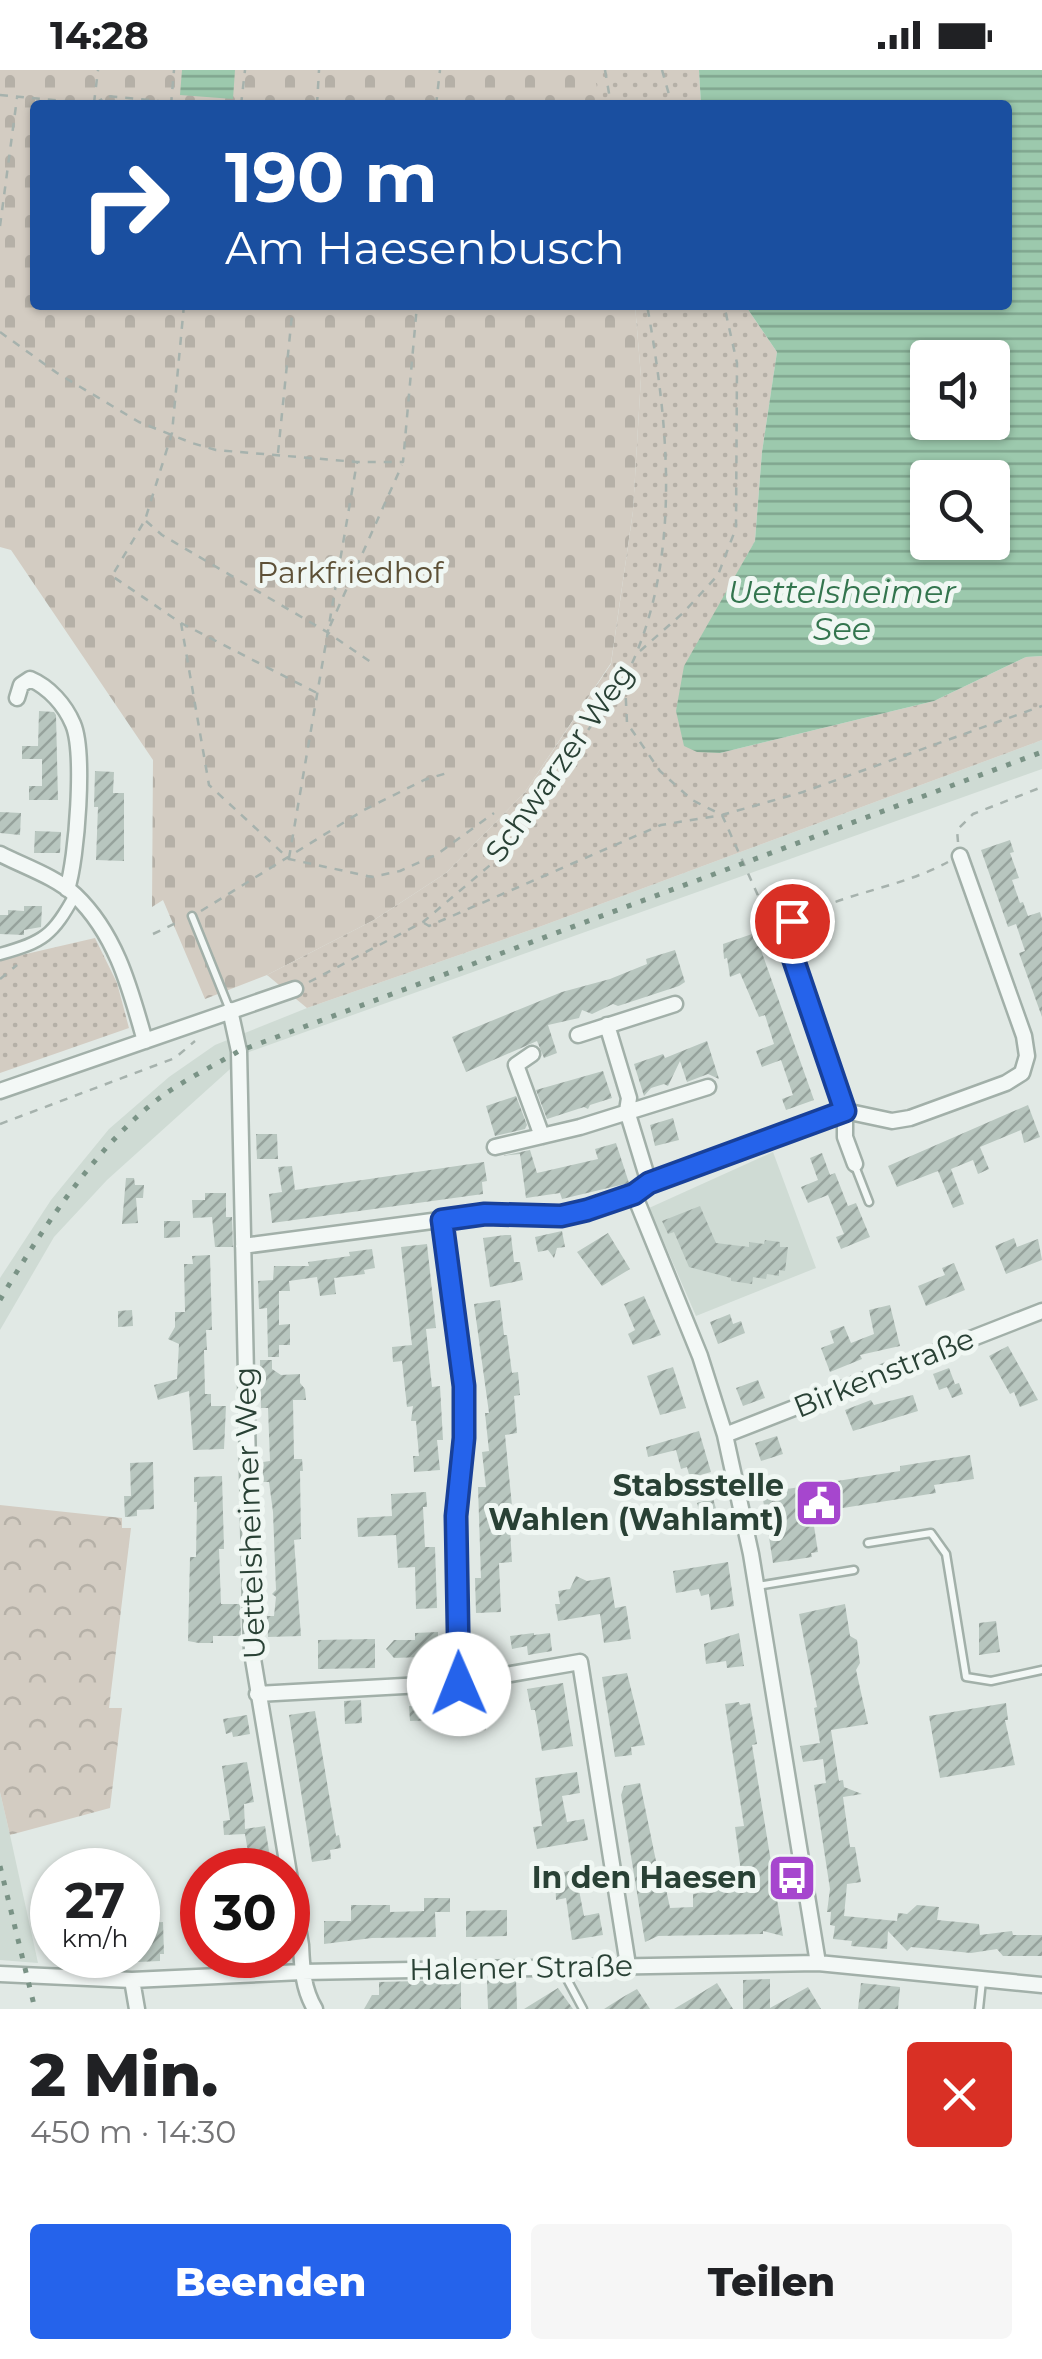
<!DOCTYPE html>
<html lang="de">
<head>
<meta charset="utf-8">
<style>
	:root { --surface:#fff; --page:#f6f6f6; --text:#202124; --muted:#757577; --accent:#2563eb }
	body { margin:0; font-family:Montserrat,sans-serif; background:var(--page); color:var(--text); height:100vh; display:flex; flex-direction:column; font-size:38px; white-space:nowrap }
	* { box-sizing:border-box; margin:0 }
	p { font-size:32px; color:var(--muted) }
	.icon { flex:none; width:55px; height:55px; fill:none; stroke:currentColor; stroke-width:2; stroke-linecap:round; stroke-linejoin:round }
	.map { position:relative; height:1939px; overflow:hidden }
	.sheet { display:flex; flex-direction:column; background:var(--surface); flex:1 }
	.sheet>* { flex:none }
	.top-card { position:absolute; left:30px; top:30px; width:982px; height:210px; border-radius:10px; box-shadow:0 2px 8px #0004; background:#1a4fa0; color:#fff; overflow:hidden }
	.tools { position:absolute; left:910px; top:270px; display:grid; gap:20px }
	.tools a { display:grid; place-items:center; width:100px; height:100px; border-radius:10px; background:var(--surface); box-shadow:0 2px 8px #0004; font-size:50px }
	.speed { position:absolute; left:30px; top:1778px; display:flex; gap:20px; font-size:50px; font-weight:700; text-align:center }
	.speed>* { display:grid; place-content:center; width:130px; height:130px; border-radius:50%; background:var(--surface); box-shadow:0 2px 8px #0004; line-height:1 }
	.speed small { font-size:25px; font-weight:400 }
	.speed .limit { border:15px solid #d22; background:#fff; color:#111 }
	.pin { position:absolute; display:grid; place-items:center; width:85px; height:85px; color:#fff; margin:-42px; border:5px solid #fff; border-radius:50%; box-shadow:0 2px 10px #0007 }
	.me { position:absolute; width:110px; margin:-55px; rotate:359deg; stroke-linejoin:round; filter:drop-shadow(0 0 8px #0008) }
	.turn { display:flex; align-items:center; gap:35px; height:210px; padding:0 30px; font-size:45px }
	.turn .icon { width:130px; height:130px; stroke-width:2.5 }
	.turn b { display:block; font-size:70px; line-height:85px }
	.round { display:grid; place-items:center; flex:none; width:105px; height:105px; border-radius:10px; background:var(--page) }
	.overview { display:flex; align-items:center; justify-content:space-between; height:170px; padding:0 30px }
	h1 { font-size:60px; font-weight:800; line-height:75px }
	.action { display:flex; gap:20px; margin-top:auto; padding:20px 30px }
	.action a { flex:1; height:115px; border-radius:10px; background:var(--accent); color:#fff; font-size:40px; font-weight:800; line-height:115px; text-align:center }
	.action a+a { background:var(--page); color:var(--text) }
	.status { display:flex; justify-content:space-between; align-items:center; height:70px; padding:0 50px; background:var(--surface); direction:ltr }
	.status svg { height:28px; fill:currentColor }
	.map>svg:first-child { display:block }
	.built { fill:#cfdbd4 }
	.forest { fill:url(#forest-crowns) }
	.cemetery { fill:url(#cemetery-stones) }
	.park { fill:url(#park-dots) }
	.water { fill:url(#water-rules); fill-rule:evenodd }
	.building { fill:url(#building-hatch) }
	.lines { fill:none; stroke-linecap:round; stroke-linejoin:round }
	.service-casing { stroke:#a2b0a9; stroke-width:11 }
	.pedestrian-casing { stroke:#a2b0a9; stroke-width:15 }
	.minor-casing { stroke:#a2b0a9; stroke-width:19 }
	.path { stroke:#a6b2ad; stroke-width:2.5; stroke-dasharray:8 8; stroke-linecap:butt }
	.service { stroke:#f3f8f6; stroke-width:6 }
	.pedestrian { stroke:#f3f8f6; stroke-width:10 }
	.minor { stroke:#f3f8f6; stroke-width:14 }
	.rail { stroke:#7a9386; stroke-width:5; stroke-dasharray:5 10; stroke-linecap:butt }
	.route-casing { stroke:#184099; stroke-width:25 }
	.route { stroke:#2563eb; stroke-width:18 }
	.labels { text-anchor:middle; stroke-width:10; stroke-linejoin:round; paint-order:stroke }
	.park-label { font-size:30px; fill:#5d5036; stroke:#f0f7f3 }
	.street-label { font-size:30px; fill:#294135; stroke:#f0f7f3 }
	.poi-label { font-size:30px; font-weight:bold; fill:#294135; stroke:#f0f7f3; text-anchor:end }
	.water-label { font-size:32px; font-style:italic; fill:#33754e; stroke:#f0f7f3 }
</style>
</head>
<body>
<div class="status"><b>14:28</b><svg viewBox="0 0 49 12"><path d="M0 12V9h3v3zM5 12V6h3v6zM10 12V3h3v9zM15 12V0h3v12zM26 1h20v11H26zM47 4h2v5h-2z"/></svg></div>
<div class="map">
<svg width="1042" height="1939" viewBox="0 0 1042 1939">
	<defs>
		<pattern id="forest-crowns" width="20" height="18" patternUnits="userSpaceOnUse" patternTransform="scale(2.5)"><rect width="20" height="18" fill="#d3ccc2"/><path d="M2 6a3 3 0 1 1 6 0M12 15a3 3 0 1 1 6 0" fill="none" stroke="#b5b0a7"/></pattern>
		<pattern id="cemetery-stones" width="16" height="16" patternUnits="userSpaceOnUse" patternTransform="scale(2.5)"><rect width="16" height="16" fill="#d3ccc2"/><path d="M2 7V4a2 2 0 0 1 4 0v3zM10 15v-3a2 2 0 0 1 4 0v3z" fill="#b5b0a7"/></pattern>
		<pattern id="park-dots" width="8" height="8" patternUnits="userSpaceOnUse" patternTransform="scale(2.5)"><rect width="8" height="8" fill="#d3ccc2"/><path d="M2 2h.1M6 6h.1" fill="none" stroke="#b5b0a7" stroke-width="1.8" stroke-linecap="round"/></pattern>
		<pattern id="water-rules" width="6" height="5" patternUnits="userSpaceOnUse" patternTransform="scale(2.5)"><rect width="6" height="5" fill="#9cc9ad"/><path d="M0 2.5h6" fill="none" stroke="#7fa58e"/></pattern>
		<pattern id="building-hatch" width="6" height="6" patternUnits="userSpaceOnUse" patternTransform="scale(2.5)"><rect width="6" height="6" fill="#b8c6bf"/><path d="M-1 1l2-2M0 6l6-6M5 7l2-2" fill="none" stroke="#96a29c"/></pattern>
	</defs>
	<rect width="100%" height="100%" fill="#e1e9e5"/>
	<path class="built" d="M1042,670V699L249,982L107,1110L54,1167L0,1260V1208L51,1130L109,1059L169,1007L215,975L307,938L539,857Z
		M773,1082L816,1198L696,1246L649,1138Z
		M0,1722L10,1765L38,1893L0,1890Z"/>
	<path class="forest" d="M0,1435L122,1448V1458H131L109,1638H122L110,1738L10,1765L0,1722Z"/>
	<path class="cemetery" d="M0,0H596L603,35H35V235H635L641,307L633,441L611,593L525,722L446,803L374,850L267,905L205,929L163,830L152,837L153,690L11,480L0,477Z"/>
	<path class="park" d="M593,0H699L701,35H601Z
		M635,235H745L777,282L762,382L755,471L722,532L720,683L934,631L1026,587L1042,586V670L539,857L307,938L267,905L374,850L446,803L525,722L611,594L633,441L641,307Z
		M95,868L117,913L129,958L0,1003V890Z"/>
	<path class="water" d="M182,0H235L233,29L180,25Z
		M699,0H1042V586L1026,587L934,631L720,683L697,682L684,676L676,641L684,596L755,471L762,382L777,282L745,235H1008V35H701ZM928,288H992V352H928ZM928,408H992V472H928Z"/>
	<path class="building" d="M39,641L54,642L56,645L58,730H29V716H42V689H22V676H38Z
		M95,701L114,702L113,723H124V791L96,790L98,737H94Z
		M0,742L21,743L20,765L0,763Z
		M35,761L61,762L60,783H34Z
		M1010,770L1014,782L1010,783L1019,808L1012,810L1020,833L1023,832L1028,846L1040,842L1042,849V947L1019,883L1025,881L1016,854L1008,857L981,780Z
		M24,836H42L41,857L24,860V865L0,864V845H8V840L24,841Z
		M755,863L814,1030L786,1040L782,1029L793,1025L781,990L762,997L756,981L774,974L765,945L759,947L740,903L730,907L727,888L724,889L723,874Z
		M675,880L685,912L679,916L618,936L613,934L592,944L582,940L579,948L548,955L557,983L544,988L537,971L466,1002L452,967L562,922L610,909L647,894L646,889Z
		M707,971L719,1009L708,1004L687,1012L680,991L668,1016L664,1014L651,1018L644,1026L634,994L663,984L665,988Z
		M603,1001L612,1028L590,1035L588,1039L584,1037L547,1049L536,1020Z
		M516,1026L527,1055L525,1059L495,1066L486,1036Z
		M1028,1035L1040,1067L1024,1073L1021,1060L980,1077L989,1099L978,1104L973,1090L951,1099L964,1134L953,1138L938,1101L897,1117L888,1096Z
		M673,1048L679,1070L655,1076L650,1055Z
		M256,1064H277L278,1089H257Z
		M616,1073L629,1113L562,1129L560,1123L526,1128L520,1084L502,1086L530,1080L537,1103L598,1089L595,1079Z
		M822,1083L830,1105L835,1103L848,1136L856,1133L870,1167L841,1179L836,1167L844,1164L828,1125L808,1133L801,1117L818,1110L810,1088Z
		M484,1092L487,1111L482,1112L483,1124L272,1153L269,1124L282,1122L278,1097L292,1096L295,1120Z
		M126,1108H134L135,1115H144L143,1128H136L138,1153L122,1154Z
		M205,1123H226V1147H232L233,1177H215L212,1147L193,1148L192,1130H205Z
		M700,1136L716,1173L749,1177V1172L764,1174L765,1170L780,1172V1177H788L785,1201L779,1200V1206L767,1204L766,1209L753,1207L752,1214L731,1211V1208L689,1197L674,1162L668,1164L662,1151Z
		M164,1151H180V1167L164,1168Z
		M562,1161L565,1177L557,1178L554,1188L548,1180L538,1182L535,1167Z
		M608,1163L630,1199L602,1216L577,1182Z
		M505,1165H511L514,1192H520L523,1210L490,1217L483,1168Z
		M1014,1168L1017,1177L1038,1169L1042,1190L1006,1204L995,1176Z
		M427,1174L436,1258L426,1259L432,1317L440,1316L443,1370H437L440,1400L414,1402L413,1386H419L416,1351H411L413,1336L407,1337L402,1291L393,1292L392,1277L412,1275L401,1177Z
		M372,1179L375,1198L364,1200L365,1204L334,1208L336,1224L320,1226L317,1207L289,1211L290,1221H279V1255L290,1254V1275H279V1287H268L267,1238L259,1239L258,1211L273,1210L274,1196H309L308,1192L350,1186L349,1182Z
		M210,1185L212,1260H206L207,1280H204L205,1324H211V1336H226L224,1379L193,1380L189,1321L158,1330L154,1315L177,1309L179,1274L168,1269L175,1257V1242H185L184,1194H193L192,1186Z
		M954,1193L965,1220L926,1236L918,1216L945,1205L942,1198Z
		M644,1226L661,1265L633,1275L628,1264L635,1260L624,1234Z
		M500,1230L504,1265H507L512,1303L518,1302L520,1325L514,1326L517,1363L505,1365L513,1446L530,1445V1458L510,1459L512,1492L499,1493L501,1542L476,1543L475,1508H481L478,1417H486L482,1382L489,1381L485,1343H489L474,1234Z
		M890,1235L900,1276L860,1285L862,1289L830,1302L821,1278L834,1273L830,1261L844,1256L851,1273L874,1264L869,1240Z
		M132,1240L133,1256L118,1257V1241Z
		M730,1244L733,1254L741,1251L745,1263L718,1274L710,1252Z
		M1008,1276L1038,1330L1020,1337L1014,1322L1010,1324L989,1286Z
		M260,1290H272V1299L281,1305L300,1304V1313L305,1319L306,1330H293L294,1389H302L303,1401H300L301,1469L294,1470L301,1566L268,1567L267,1546H274L276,1527L272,1524L276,1520L273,1442L269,1412H263V1392L270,1391L268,1338H261Z
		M673,1297L686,1338L660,1345L647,1306Z
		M949,1298L955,1314L949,1316L959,1313L963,1324L952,1328L947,1317L939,1320L933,1304Z
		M758,1310L765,1328L743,1336L736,1318Z
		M913,1325L918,1341L853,1361L845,1340L871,1330L874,1335Z
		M699,1361L711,1402L690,1408L687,1397L681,1399L676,1380L648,1387L646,1377Z
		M777,1366L783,1384L761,1391L755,1373Z
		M970,1385L974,1409L934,1415L936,1423L812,1443L818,1482L811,1483L812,1487L773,1493L762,1423L900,1401V1396Z
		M153,1392L154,1439L137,1440V1446L125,1447L124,1426H131L130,1393Z
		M222,1406L224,1479H219L221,1534H240L241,1566H213V1573H199L188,1571L190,1487H196L197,1432H194V1407Z
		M426,1422L427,1437H423L425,1477H435L437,1538L416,1539L415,1497L398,1498L396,1465L358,1467L357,1448L392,1446L391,1424Z
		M713,1428L722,1460L706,1464L703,1456L692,1459L687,1445L699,1441L697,1433Z
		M728,1492L734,1536L711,1540L709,1524L701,1526L699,1519L676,1523L673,1501Z
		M576,1506L587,1511L610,1507L615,1538L626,1536L631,1569L604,1573L600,1544L558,1551L555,1534H560L558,1521L570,1519Z
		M845,1534L850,1566L857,1570L860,1593L856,1600L868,1654L831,1660L839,1711L843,1710L844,1717L862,1724L843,1727L850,1777H855L861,1812L847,1814L844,1846L897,1851L898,1843L907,1844L917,1835L939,1837L937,1850L979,1854L980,1865L1012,1861L1013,1865H1042V1886H1003L997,1879L971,1883L911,1877L907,1881L888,1861L887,1879L851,1876L852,1871L833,1869L835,1856L830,1855L831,1842H827L830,1819L814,1715L826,1713L823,1689L803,1692L800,1676L820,1673L814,1638L817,1637L799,1544Z
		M996,1551L1000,1582L979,1585V1553Z
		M438,1562V1591L420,1592V1587L394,1588L386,1579L394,1570H415V1563Z
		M534,1563V1565L550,1563L552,1581L528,1585L527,1576L512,1579L510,1566Z
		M739,1563L744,1596L727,1598L726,1591L706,1594L704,1574Z
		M375,1569V1598L318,1599V1570Z
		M470,1574H484V1587L470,1588Z
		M627,1603L645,1675L631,1677L632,1685L615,1687L602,1607Z
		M563,1613L573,1676L542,1681L535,1640H531L527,1619Z
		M361,1630L362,1653L345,1654L344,1631Z
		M482,1631L486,1660L467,1663L463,1634Z
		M739,1632L740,1635L750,1633L757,1674L752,1675L783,1866L763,1861V1864L658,1866L645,1872L621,1725L624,1716L640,1713L657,1796L661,1795L662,1800L671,1799L674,1813L665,1814L670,1838L693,1837V1824L743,1816L735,1757L744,1756L725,1634Z
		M1006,1633L1008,1650H1005L1015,1695L940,1708L929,1646Z
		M440,1635V1650L410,1651L409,1636Z
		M315,1641L336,1766L339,1765L341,1778L330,1780L331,1789L312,1792L289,1645Z
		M247,1645L250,1664L233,1667L232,1662L226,1664L223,1649Z
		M247,1692L254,1732L244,1734L245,1759L265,1756L272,1800H251L245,1764L224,1765L223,1751L230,1750L222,1696Z
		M577,1702L580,1723L562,1726L567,1752L584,1749L588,1770L537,1779L533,1757L542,1756L535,1708Z
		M592,1796L595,1818L579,1820L584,1846L599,1843L603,1865L572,1870L566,1828L556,1830L555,1804Z
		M424,1828H450V1842H435L436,1867L372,1868L324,1874V1851H351V1835H390V1842L424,1841Z
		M507,1840V1866L466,1867V1841Z
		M163,1852L164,1884H160V1891L138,1892V1854Z
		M516,1909L517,1939H488L487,1910Z
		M770,1909V1938L808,1917L821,1939H743V1910Z
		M461,1910V1939H364L372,1925H379V1912Z
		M717,1913L733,1939H674L701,1923Z
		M861,1913L900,1917L898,1939H858Z
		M558,1918L573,1939H524Z
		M637,1919L650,1939H604L623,1927Z"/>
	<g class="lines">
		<g class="service-casing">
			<path id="service" d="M192,846L229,938
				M855,1096L869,1132
				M868,1473L931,1463L946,1484L966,1607L991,1611L1042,1600
				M757,1516L854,1500
				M561,1898L583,1939
				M979,1939L982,1911"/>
		</g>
		<g class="pedestrian-casing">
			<path id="pedestrian" d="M0,884C44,872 53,865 75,825"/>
		</g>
		<g class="minor-casing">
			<path id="minor" d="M17,628L21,615L30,609C49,617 65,635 73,654C85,682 77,789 67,819
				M0,784C23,796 56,807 75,825C116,864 130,918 145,971
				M792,851V885L845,1041V1067L855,1094
				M230,940L239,981L252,1583L301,1875C302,1898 303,1919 315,1939
				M578,965L675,934
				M532,984L516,995L542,1066
				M0,1021L295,919
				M495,1077L580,1057L708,1017
				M649,1113L845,1041L892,1051L910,1048L1006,1013L1022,1003L1027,986L1024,966L960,786
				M634,1124L700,1286L725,1365L751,1484L818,1893
				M442,1150L463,1316L464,1368L456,1446L459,1613
				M243,1176L485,1144L561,1146L587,1141L634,1124L649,1113L627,1041L629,1028L607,955
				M725,1365L1042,1241
				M257,1624L459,1613L580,1592L628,1895
				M0,1904L132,1910L302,1902L818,1893L1042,1915
				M132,1910L137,1939"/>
		</g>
		<path class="path" d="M605,0L611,35
			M662,0L672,35
			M0,25L94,34L107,26L199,35
			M94,33L98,0
			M171,35L174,0
			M241,35L245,0
			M317,35L319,0
			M436,35L440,0
			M0,156L17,28
			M184,235L172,363L145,450L112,506L181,553L317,623
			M0,262L57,303L139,352L192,373L216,380L357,392H403L417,235
			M278,383L293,235
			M146,451L162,465L327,562L375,595
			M181,553L209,715L289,789L372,807L400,801L436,785L494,743
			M330,556L402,395
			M640,581L683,543L718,505L736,458L737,293L724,235
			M625,612L627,653L660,701L692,730L722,745L764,839L780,846
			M958,772L957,760L973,744L1042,717
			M289,788L357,392
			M201,841L364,740L424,710L447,703
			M806,844C851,822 904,816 948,792
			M424,853L429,856L661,755L722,745L803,722L1042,636
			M153,864L180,851
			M0,909L17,895
			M309,912L423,852L495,791L625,608C683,494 669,357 647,235
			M0,1054L175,988L195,971"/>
		<use href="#service" class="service"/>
		<use href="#pedestrian" class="pedestrian"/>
		<use href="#minor" class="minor"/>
		<path class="rail" d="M0,1230C41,1160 99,1071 165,1024C188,1008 215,995 239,981L1042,682
			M0,1796L35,1939"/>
	</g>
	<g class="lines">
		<g class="route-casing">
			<path id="route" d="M459,1614L456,1446L464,1368V1316L442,1150L485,1144L561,1146L587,1140L634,1124L649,1113L845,1041L792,885V851"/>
		</g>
		<use href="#route" class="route"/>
	</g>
	<defs>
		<g id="civic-square" transform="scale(2.5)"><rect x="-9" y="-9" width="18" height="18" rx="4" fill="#a646ce" stroke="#f0f7f3"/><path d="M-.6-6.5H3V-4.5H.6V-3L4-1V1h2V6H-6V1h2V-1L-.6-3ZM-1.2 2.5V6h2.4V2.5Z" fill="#fff"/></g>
		<g id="bus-square" transform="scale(2.5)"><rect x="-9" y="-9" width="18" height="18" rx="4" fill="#a646ce" stroke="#f0f7f3"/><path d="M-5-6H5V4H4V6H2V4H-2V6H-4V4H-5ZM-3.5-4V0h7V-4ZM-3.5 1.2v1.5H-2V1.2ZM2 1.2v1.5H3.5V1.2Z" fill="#fff"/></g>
	</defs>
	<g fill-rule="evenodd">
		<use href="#civic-square" x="819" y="1433"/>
		<use href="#bus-square" x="792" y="1808"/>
	</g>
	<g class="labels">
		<g class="park-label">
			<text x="350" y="513">Parkfriedhof</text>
		</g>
		<g class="street-label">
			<text transform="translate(560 693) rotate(-55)" y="10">Schwarzer Weg</text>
			<text transform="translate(884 1303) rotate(-22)" y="10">Birkenstraße</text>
			<text transform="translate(250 1443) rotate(-92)" y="10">Uettelsheimer Weg</text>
			<text transform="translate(521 1898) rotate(-1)" y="10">Halener Straße</text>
		</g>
		<g class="poi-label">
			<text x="784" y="1426">Stabsstelle<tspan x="784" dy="34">Wahlen (Wahlamt)</tspan></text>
			<text x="757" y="1818">In den Haesen</text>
		</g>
		<g class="water-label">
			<text x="842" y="533">Uettelsheimer<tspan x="842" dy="37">See</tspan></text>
		</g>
	</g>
</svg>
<div class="tools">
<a><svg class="icon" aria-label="sound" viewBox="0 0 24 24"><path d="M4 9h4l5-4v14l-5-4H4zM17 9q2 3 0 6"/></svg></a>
<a><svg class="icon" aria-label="search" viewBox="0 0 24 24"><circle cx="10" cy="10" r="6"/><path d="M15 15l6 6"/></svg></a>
</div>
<div class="speed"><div>27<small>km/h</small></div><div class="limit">30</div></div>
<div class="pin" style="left:792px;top:851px;background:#d93025"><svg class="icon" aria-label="arrive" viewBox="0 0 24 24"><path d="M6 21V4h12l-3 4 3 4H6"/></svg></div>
<svg class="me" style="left:459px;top:1614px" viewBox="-20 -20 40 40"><circle r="19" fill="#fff"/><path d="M0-13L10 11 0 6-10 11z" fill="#2563eb"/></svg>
<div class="top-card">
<div class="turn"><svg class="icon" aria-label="right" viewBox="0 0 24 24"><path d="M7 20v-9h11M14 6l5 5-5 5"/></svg><div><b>190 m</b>Am Haesenbusch</div></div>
</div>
</div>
<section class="sheet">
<div class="overview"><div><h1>2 Min.</h1><p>450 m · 14:30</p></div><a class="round" style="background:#d93025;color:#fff"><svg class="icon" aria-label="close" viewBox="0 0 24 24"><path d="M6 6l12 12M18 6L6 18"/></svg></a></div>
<div class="action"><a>Beenden</a><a>Teilen</a></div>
</section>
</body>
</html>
